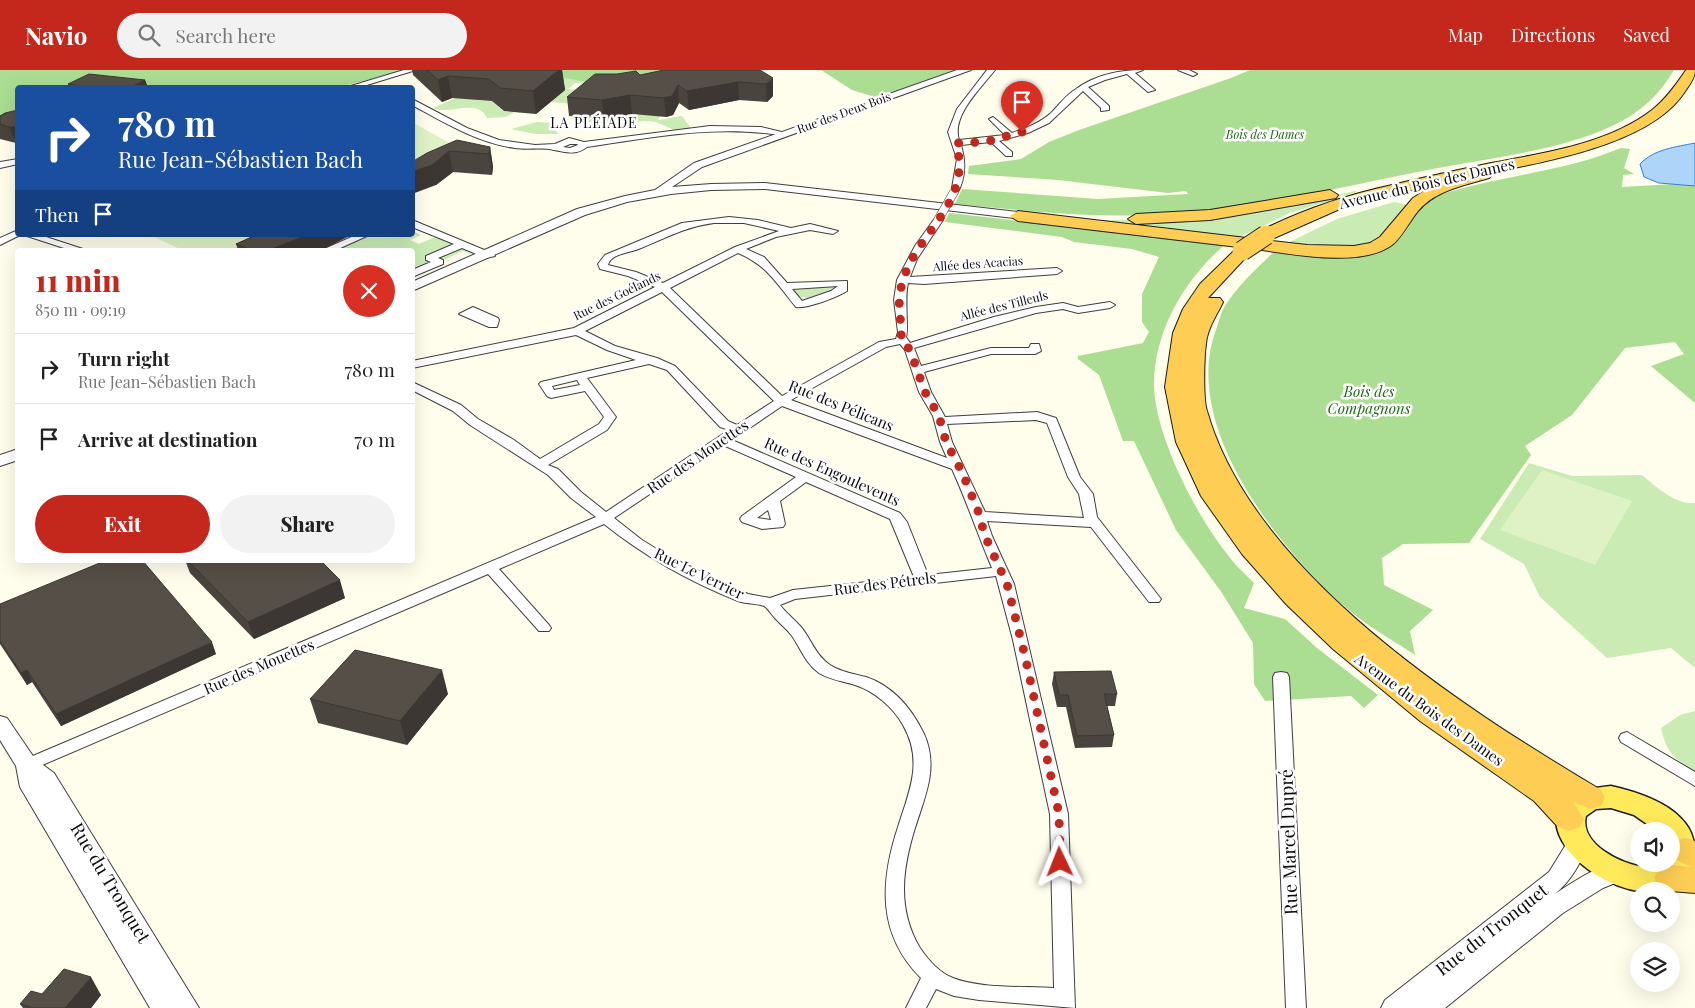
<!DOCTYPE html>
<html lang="en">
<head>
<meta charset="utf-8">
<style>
	:root { --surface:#fff; --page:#f2f2f2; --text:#222; --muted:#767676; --line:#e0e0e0; --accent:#c4281d }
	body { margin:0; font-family:"Playfair Display",serif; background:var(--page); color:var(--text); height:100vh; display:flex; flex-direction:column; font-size:19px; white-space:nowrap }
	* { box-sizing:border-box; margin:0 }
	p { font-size:16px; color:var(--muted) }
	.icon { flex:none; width:28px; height:28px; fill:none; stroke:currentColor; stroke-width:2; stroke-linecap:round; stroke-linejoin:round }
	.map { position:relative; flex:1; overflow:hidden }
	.details { position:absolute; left:15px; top:178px; width:400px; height:315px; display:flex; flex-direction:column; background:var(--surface); border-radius:5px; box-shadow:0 5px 20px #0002 }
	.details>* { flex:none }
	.top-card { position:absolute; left:15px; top:15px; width:400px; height:152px; border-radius:5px; box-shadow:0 5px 20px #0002; background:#1a4fa0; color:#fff; overflow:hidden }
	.tools { position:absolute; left:1630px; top:752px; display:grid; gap:10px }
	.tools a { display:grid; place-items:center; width:50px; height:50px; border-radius:50%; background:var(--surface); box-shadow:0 5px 20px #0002; font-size:25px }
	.pin { position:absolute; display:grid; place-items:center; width:42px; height:42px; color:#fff; margin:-51px -21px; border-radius:50% 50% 50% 0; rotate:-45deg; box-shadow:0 0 5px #0007 }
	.pin .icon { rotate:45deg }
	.me { position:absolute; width:55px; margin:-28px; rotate:358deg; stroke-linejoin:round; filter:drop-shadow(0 0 4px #0008) }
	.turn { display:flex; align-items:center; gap:18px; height:105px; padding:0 20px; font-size:22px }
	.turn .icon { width:65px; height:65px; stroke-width:2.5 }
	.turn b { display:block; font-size:35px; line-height:42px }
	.then { display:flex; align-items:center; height:48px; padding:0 20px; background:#0003; gap:10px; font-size:19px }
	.round { display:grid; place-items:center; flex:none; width:52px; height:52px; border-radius:26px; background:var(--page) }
	.headline { display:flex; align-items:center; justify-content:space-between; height:85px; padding:0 20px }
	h1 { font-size:30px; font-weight:800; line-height:38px; color:var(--accent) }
	.cta { display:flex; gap:10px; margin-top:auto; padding:10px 20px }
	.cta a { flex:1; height:58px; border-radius:30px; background:var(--accent); color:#fff; font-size:20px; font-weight:800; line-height:58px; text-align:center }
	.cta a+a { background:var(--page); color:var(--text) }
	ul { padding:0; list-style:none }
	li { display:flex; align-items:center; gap:15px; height:70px; padding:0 20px; border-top:1px solid var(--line) }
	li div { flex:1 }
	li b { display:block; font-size:19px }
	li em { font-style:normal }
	header { display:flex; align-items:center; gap:30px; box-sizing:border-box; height:70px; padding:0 25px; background:var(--accent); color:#fff }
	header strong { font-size:24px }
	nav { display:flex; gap:28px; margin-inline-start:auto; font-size:18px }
	.search { width:350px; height:45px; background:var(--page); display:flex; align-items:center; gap:12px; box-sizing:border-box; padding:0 18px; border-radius:28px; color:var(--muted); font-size:19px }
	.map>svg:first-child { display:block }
	.green { fill:#caebb4 }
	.forest { fill:#abdd92 }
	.pitch { fill:#def2c6 }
	.water { fill:#add4f9; stroke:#3080d4 }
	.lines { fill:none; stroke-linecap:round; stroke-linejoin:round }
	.minor-casing { stroke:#3f3f3f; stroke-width:2 }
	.tertiary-casing { stroke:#3f3f3f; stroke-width:2 }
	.primary-casing { stroke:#1d1d1d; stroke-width:3 }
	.trunk-casing { stroke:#1d1d1d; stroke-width:2 }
	.minor { fill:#fff; fill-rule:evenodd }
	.tertiary { fill:#fff; fill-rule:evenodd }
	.primary { fill:#ffea5c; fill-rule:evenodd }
	.trunk { fill:#fece54; fill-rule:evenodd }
	.minor-bridge-casing { stroke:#3f3f3f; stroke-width:9; stroke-linecap:butt }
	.trunk-bridge-casing { stroke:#1d1d1d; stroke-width:21; stroke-linecap:butt }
	.minor-bridge { stroke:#fff; stroke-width:8 }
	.trunk-bridge { stroke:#fece54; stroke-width:19 }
	.wall { fill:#4a443e }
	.shaded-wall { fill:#3c3732 }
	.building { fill:#564f48; stroke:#3c3732 }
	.route { stroke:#c4281d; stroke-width:9; stroke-dasharray:0 16.2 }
	.labels { text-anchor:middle; stroke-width:5; stroke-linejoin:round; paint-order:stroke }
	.far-street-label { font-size:12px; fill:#0c0c0c; stroke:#fff }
	.far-park-label { font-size:12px; font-style:italic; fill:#21671a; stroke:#fff }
	.far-neighbourhood-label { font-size:14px; letter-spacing:1px; fill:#0c0c0c; stroke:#fff }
	.street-label { font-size:15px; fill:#0c0c0c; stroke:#fff }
	.park-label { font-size:15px; font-style:italic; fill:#21671a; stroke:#fff }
	.near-street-label { font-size:18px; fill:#0c0c0c; stroke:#fff }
</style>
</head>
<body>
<header>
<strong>Navio</strong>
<div class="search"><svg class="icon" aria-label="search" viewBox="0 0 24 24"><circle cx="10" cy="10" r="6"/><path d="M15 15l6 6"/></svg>Search here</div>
<nav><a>Map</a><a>Directions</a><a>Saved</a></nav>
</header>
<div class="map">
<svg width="1695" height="938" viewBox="0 0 1695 938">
	<rect width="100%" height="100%" fill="#fffdec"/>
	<path class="green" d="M524,0L597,14L575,13L568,19L596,22L574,34L551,32L557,26Z
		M469,22L475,30L492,31L503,41L514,42L506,47L487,48C478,27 447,46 433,38Z
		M632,44L660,46L658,50L682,46L691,58L674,60L656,52L645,51L614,53L596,59L582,57L591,48L604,49Z
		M537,52L552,53L558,64H535L511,59Z
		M1355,121L1357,122L1290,143L1236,169L1091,150H1147L1323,128Z
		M1394,132L1408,135L1378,172L1354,178L1281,176L1337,149Z
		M413,161L421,165L410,170L419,174L440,165L480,181L471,184L463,181L446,189L453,192L439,188L413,198L412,180H333L370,165H412Z
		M832,216H835V221L809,228L798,227L794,219L798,217Z
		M1529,393L1572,406L1642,405C1656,417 1676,435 1695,433V598L1671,578L1607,588L1540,527L1524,494L1480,469Z
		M1695,641V701C1673,688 1667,683 1661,658L1680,645Z"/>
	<path class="forest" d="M0,0H407L340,17L150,18L98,12L88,17L18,18L17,52L0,60Z
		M522,0H734L629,20Z
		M821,0H959L878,28L852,20Z
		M1250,0H1674C1659,25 1641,42 1614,55C1562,80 1495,87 1438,98C1350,115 1260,137 1170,144C1099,149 1026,141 955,134L962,119L1098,129L1188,124L1186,121L1168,123L1058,110L968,104L969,96L1021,89L1049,72L1079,60L1231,8Z
		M1621,78L1630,79L1624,98L1634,104L1623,105L1622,117L1675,114L1695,109V333L1651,296L1684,284L1675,272L1625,278L1572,345L1525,376L1531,385L1469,473L1403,474L1382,488L1384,515L1433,540L1410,561L1415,585C1391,569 1365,555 1343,535C1275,474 1179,353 1217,257C1219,250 1221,242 1225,236C1239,214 1258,197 1276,180C1299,180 1377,187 1393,175C1417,155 1411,134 1449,122C1506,105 1566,101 1621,78Z
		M949,143L1226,174C1186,207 1155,259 1154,312C1153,362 1196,446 1228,485C1235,495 1245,504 1254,513L1244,538L1285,549L1317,578L1378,625L1364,638L1351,626L1265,631L1254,614L1253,573L1222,523L1176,460L1134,371H1123L1099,305L1078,289V286L1143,273L1149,262L1142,252V224L1159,187L1132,179L1074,172L1062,167L945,152Z"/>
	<path class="pitch" d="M412,52L458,78L413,104Z
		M150,165H287L255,180H182Z
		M1542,400L1632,431L1595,495L1500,460Z"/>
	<path class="water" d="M1695,73V116L1659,113L1644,107L1640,94C1654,79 1676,77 1695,73Z"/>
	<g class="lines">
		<g class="minor-casing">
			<path id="minor" d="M404,0H416L357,18H344Z
				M987,0H995C981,18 951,46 959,70L1005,65L989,49L993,47L1012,63C1026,58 1040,53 1051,43C1059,35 1066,25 1076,19C1095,5 1119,0 1143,0L1135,3L1155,20L1148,22L1127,4L1105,10L1088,17L1109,36V40L1101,41V38L1083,21L1049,53L1028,63L999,71L1012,82V86H1006L991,72L961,75C966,92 966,108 957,124H951L957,89L948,62L957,39Z
				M1178,0H1189L1197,4L1193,6Z
				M412,29L467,58L499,70L535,75L555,74L569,68L584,72L710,56L761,57L790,64L786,66C718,54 654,67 587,77C575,86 566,82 554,80C542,77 528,80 515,78C478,73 445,53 412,35ZM570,74H577L578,75L570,78L563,77Z
				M18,89V94L0,98V92Z
				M729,147L758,150L791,158L810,154L838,161L833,164L810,160L776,167L746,179L764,187L787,213L847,211V221C838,227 806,239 796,237C776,213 768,196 738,183L670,218L782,326L879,272L896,269L898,262L894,230L897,210L915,176L935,148L943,150L917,189L910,207L1057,198L1062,201L1057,204L924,214L908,213C904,228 909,261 906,267L910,273L994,247L1036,237L1063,233L1078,237L1110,232L1115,235L1110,238L1078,243L1063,239L1036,243L914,278L921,296L991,278H1029L1031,274H1039L1041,281L1035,284H991L924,302L931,322L945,347L1037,342L1056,348L1080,407L1093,424L1097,447L1161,529L1159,532H1149L1091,457L987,451L992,466L1014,514L1068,744L1075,938L979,930L954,926L936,919L926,938H906L921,908C877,864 880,812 898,757C909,721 924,692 903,655C893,637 874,621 855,615C843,611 830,610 819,603C806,594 801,579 792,566C787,559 780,554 774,547C771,544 768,538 764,536C756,533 746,534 738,531C690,512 644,486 604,454L499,499L549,555L551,558L549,561H539L488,504L33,699L27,701L21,699L19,695L21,691L596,447L571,428L548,405L470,355L453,341L412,320V312L461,335L478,349L514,370L540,389L599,354L604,347L585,321L551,328L547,326L539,314L541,312L636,290L607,280L576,265L412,298V291L574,258L655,217L628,206L600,199L598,194L605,185L682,153ZM714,153H744L779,161L735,177L663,213L636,202L608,195C611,183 631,183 641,178C668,167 685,157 714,153ZM838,216L831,221L802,231L792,219ZM662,222L774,331L737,355L728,351L675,296L657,288L615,276L585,261ZM900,274L905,280L919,322L933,346L940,372L947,388L791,330L886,277ZM649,294L667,300L720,357L729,360L606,442L581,422L558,399L548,395L607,360L616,347L587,308ZM577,310L580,315L554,320L552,316ZM782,336L952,399C967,432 978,465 992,498L928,505L907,452L900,443L732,370ZM1036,350L1047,353L1068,407L1079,424L1084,448L985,442L952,372L947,354ZM723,375L796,407L742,446L740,449L742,452L762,459L783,457L785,454L780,431L806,412L890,449L914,507L793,520L770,528L748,524L668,486L642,470L614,448ZM768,440L771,450L757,448ZM996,506L1013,570L1050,744L1054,918C1024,916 981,919 953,908C940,903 928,890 920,878C897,839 902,800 915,758C925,726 939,697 924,664C912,639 893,616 866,607C854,604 841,602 830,595C816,586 811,569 801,557C794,549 786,543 780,535L795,529Z
				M412,150L494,184L495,186L486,188L462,178L438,188L443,190V194L412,207V200L431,192L426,190V186L454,174L412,157Z
				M18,160V165H20L0,175V168Z
				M24,165H40L86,180H70Z
				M356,165H369L336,180H322Z
				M473,237L498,248L499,250L497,257H489L459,244Z
				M1281,602L1287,603L1289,607L1306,938H1286L1273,607L1275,603Z
				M1627,662L1695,702V716L1621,672L1619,668L1621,664Z"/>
		</g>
		<g class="tertiary-casing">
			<path id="tertiary" d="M957,0H971L702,97L672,117L711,114L765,113L1018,142L1024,146L1022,149L765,119L711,120L671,124L627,132L585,145L412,221V212L577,139L625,126L655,120L694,93Z
				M18,379V390L0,396V385Z
				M0,646L7,648L35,689L54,703L199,938H150L20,717L16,696L0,670Z
				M1578,765L1586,768L1589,774C1580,793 1572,810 1555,824C1572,813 1605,789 1625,795L1629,802L1625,809L1603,818L1563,843L1445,938H1381L1385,930L1549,802L1570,768Z"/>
		</g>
		<g class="primary-casing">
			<path id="primary" d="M1611,716C1633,721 1656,728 1674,742C1692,757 1695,768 1695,791C1695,796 1695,802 1694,806C1688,815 1674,819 1664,821C1589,833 1495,726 1611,716ZM1611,738L1634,745L1657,761H1671V794C1662,795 1655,799 1645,797C1622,795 1579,774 1586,746L1596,739Z"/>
		</g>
		<g class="trunk-casing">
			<path id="trunk" d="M1686,0H1695C1695,8 1690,14 1686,20C1653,74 1547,91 1490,103L1492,105L1489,108C1463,116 1436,120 1418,141C1409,152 1403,166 1392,175C1360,199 1286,183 1249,178L1251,181L1248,185L1208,228H1220L1223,232C1217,245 1207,259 1206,274C1204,287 1203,330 1207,341C1253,503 1463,638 1601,720L1605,728L1601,736L1590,739L1573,732L1584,749L1580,757L1569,761L1558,757L1534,731L1420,651L1333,579L1286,534L1242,484L1201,426L1176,372L1165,317L1173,263L1183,239L1200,214L1238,177L1018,151L1010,146L1018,141L1307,175L1354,176L1370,173L1380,167L1413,128L1435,114L1342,138L1272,169H1260L1258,165L1260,161C1302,140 1346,125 1392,115C1425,107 1458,100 1491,93C1544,83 1608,74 1652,40C1666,29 1676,15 1686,0Z
				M1330,120L1338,125L1336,128L1210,150L1136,154L1128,149L1136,144L1210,140Z
				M1686,768L1695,771V823L1670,821L1659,817L1654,808L1659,799L1670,795L1691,797L1675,789L1671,781L1675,771Z"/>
		</g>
		<use href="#minor" class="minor"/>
		<use href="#tertiary" class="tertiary"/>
		<use href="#primary" class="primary"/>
		<use href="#trunk" class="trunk"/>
		<g class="minor-bridge-casing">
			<path id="minor-bridge" d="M938,150L954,122"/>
		</g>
		<g class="trunk-bridge-casing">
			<path id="trunk-bridge" d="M1242,181L1266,165"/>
		</g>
		<use href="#minor-bridge" class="minor-bridge"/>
		<use href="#trunk-bridge" class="trunk-bridge"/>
	</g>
	<path class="wall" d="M412,0H562L565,20L536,44L504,41L492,31L452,28L442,32L413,5Z
		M760,0L773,26L767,32L739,30L689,40L679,33L673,45L666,47L632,44L604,49L569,46L567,27L640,5Z
		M145,10L148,18H69L68,14Z
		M5,43L16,73L0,69V46Z
		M490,77L493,97L492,105L453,102L436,115L427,83Z
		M256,165H351L321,180H238L236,174Z
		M185,490H320L345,528L254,569L190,503Z
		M0,534L216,584L61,656L32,612L27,615L0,574Z
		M1054,602L1117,624L1115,636H1107L1114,665L1112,677L1075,678L1066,637H1057L1052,614Z
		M448,624L407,675L318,653L310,629Z
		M42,924L101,925L91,938H23L20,934Z"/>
	<path class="shaded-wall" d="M559,0H562L565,20L536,44L533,21Z
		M448,6L452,28L442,32L438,10Z
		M773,8V26L767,32L766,14Z
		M145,10L148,18H129Z
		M738,12L739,30L689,40L687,21Z
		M678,15L679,33L673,45L666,47L664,28Z
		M630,25L632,44L604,49L602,30Z
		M18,56V73H16L9,57Z
		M490,77L493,97L492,105L489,84Z
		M449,81L453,102L436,115L412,124V102Z
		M308,165H351L321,180H269Z
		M340,510L345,528L254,569L248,552Z
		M212,572L216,584L61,656L56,644Z
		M27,600L32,612L27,615L21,603Z
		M442,600L448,624L407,675L400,651Z
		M91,907L101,925L91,938H65Z"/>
	<path class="building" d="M427,0H559L533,21L500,18L489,9L448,6L438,10Z
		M664,0H760L773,8L766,14L738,12L687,21L678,15L672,26L664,28L630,25L602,30L567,27L595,4H617L636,1L640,5Z
		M89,4L145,10L129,18H98L68,14Z
		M18,40V56L9,57L0,54V46L5,43Z
		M457,70L490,77L489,84L449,81L432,95L412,102V92L427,83Z
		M256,165H308L269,180H251L236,174Z
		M107,490H142L212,572L56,644L27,600L21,603L0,571V534Z
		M187,490H320L340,510L248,552Z
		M355,580L442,600L400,651L310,629Z
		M1111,601L1117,624H1104L1114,665L1077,666L1068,625H1059L1054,602Z
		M64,899L91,907L65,938H30L31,937L20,934L31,921L42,924Z"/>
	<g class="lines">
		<path class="route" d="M1022,62L985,72L956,73C978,151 879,174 903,262L900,267L910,280L925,322L939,346L946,372L962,402L978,441L985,466L1007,514L1025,586L1059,744L1060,792"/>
	</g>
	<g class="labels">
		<g class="far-street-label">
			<text transform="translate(844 43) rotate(-20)" y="4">Rue des Deux Bois</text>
			<text transform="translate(978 194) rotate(-4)" y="4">Allée des Acacias</text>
			<text transform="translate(617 226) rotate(-26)" y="4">Rue des Goélands</text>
			<text transform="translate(1004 236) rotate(-14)" y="4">Allée des Tilleuls</text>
		</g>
		<g class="far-park-label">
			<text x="1265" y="69">Bois des Dames</text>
		</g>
		<g class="far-neighbourhood-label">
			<text x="594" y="58">LA PLÉIADE</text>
		</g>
		<g class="street-label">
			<text transform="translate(1427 114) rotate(-13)" y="5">Avenue du Bois des Dames</text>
			<text transform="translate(841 336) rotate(22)" y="5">Rue des Pélicans</text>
			<text transform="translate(698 387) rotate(-34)" y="5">Rue des Mouettes</text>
			<text transform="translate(832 402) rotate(24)" y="5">Rue des Engoulevents</text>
			<text transform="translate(699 504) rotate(26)" y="5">Rue Le Verrier</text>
			<text transform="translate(885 514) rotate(-7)" y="5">Rue des Pétrels</text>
			<text transform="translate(259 597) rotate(-23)" y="5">Rue des Mouettes</text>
			<text transform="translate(1429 640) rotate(36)" y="5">Avenue du Bois des Dames</text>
		</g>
		<g class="park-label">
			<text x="1369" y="327">Bois des<tspan x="1369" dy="17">Compagnons</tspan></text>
		</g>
		<g class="near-street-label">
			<text transform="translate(1289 772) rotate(-92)" y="6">Rue Marcel Dupré</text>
			<text transform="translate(110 813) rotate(59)" y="6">Rue du Tronquet</text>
			<text transform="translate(1492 860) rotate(-38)" y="6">Rue du Tronquet</text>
		</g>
	</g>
</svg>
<div class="tools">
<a><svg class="icon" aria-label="sound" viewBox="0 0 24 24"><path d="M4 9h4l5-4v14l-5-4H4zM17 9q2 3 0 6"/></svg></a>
<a><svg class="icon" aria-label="search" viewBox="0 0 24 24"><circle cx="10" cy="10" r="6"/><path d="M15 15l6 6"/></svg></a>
<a><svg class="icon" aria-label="layers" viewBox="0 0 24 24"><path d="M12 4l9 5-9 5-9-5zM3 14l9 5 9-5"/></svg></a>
</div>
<div class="pin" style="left:1022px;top:62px;background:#d93025"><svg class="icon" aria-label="arrive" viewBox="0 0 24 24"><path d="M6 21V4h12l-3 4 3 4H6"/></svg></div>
<svg class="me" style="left:1060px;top:792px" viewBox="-20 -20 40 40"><path d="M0-17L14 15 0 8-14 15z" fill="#c4281d" stroke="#fff" stroke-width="4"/></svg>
<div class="top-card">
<div class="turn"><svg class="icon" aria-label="right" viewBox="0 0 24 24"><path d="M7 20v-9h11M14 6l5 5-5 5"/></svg><div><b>780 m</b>Rue Jean-Sébastien Bach</div></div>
<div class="then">Then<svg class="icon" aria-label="arrive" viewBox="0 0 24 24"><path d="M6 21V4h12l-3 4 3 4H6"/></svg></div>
</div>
<section class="details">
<div class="headline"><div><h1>11 min</h1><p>850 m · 09:19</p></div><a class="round" style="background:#d93025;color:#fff"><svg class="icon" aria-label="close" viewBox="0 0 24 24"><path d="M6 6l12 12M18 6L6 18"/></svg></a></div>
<ul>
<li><svg class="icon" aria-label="right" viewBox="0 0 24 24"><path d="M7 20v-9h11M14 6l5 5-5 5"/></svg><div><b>Turn right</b><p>Rue Jean-Sébastien Bach</p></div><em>780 m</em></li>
<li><svg class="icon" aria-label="arrive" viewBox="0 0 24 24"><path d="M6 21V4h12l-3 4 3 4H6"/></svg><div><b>Arrive at destination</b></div><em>70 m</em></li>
</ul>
<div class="cta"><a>Exit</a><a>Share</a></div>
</section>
</div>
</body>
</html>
